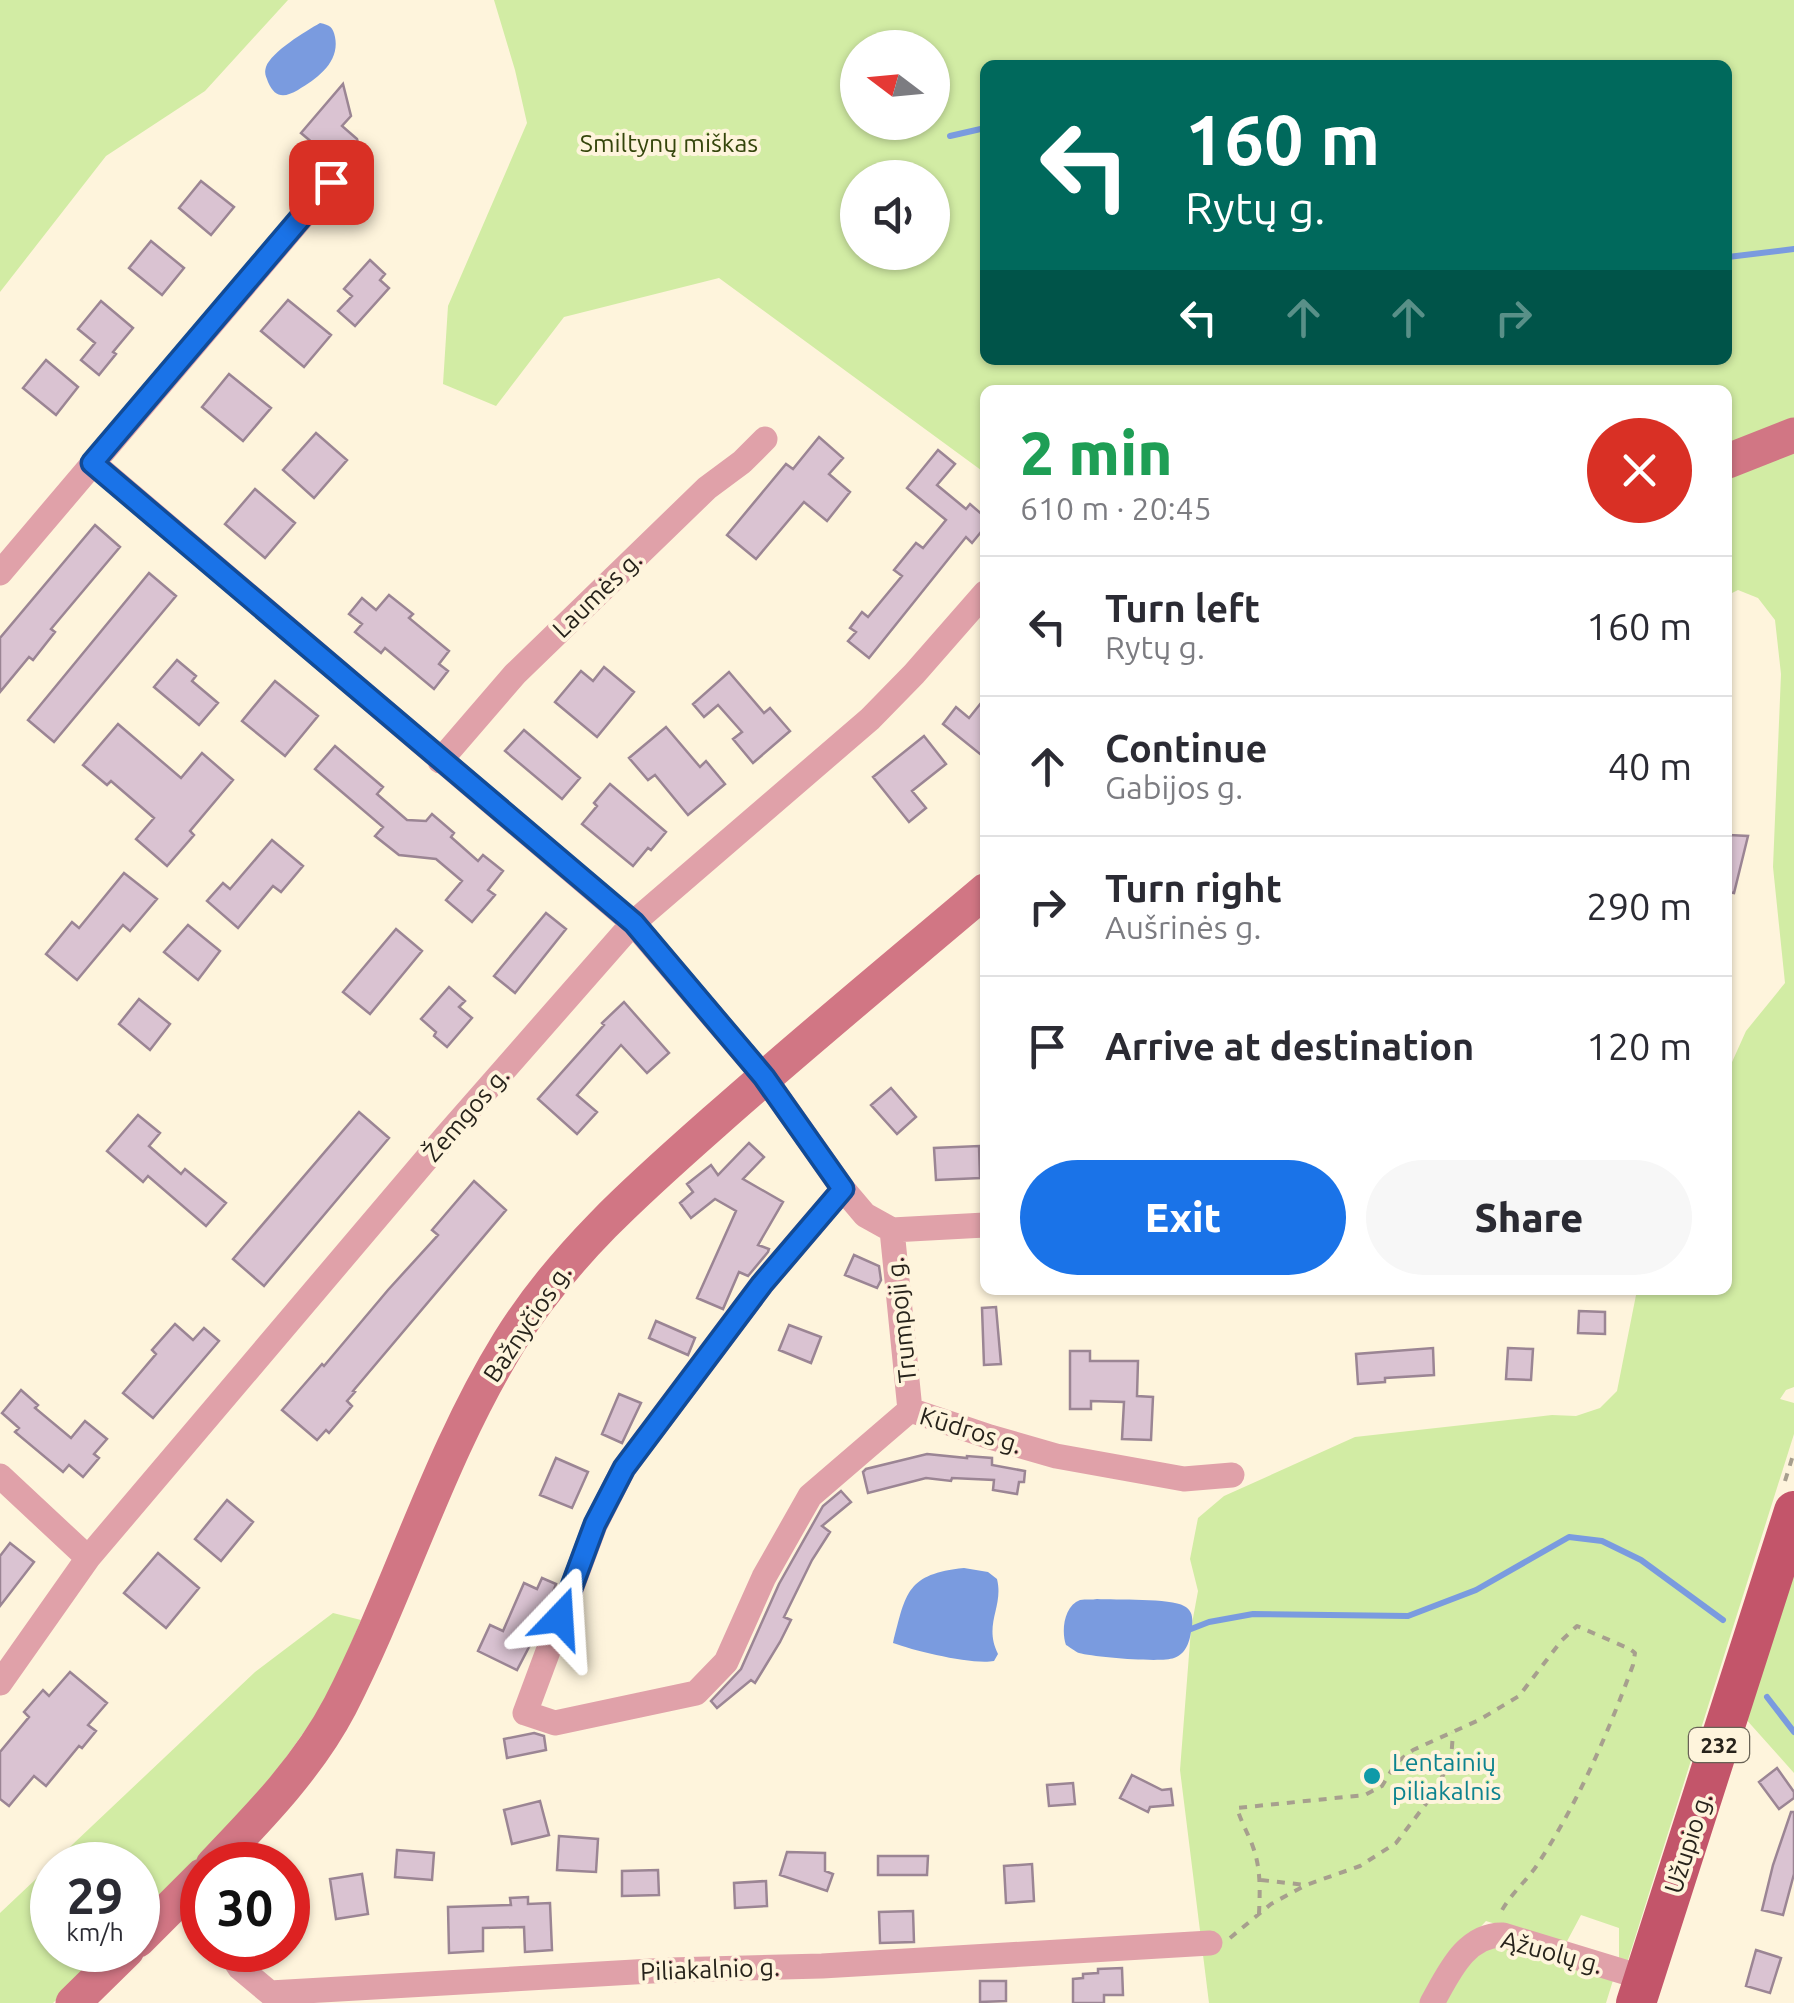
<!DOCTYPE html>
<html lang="en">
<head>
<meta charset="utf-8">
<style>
	:root { --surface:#fff; --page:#f7f7f7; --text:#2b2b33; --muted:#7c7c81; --line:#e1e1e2; --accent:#1a73e8 }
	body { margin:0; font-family:Ubuntu,sans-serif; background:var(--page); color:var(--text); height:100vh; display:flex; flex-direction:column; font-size:38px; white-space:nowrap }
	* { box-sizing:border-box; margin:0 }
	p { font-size:32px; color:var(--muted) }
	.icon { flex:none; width:55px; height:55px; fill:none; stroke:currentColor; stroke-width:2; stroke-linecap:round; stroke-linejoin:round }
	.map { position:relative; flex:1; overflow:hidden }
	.panel { position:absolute; left:980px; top:385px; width:752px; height:910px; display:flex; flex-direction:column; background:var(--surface); border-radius:15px; box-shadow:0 2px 8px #0004 }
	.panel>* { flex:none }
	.top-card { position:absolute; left:980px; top:60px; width:752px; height:305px; border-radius:15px; box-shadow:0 2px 8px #0004; background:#00695c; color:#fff; overflow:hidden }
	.needle { width:65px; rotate:286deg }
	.controls { position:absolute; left:840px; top:30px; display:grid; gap:20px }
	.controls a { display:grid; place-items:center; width:110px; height:110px; border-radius:50%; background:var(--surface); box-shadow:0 2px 8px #0004; font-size:50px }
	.speed { position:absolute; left:30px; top:1842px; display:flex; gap:20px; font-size:50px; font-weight:700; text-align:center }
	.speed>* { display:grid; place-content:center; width:130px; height:130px; border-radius:50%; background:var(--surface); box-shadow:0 2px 8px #0004; line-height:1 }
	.speed small { font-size:25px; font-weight:400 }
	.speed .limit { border:15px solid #d22; background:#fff; color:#111 }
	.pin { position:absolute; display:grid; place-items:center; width:85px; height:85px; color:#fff; margin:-42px; border-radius:20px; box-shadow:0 5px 15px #0006 }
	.me { position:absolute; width:110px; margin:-55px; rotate:20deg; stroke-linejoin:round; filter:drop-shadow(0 0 8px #0008) }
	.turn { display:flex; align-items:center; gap:35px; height:210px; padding:0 40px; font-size:45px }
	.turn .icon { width:130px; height:130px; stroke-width:2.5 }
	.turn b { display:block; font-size:70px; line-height:85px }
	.lanes { display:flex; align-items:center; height:95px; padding:0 40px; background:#0003; justify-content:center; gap:50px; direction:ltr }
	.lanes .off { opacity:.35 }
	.round { display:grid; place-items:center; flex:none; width:105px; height:105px; border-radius:52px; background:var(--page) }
	.overview { display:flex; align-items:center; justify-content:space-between; height:170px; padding:0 40px }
	h1 { font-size:60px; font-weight:800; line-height:75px; color:#1e9e55 }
	.button { display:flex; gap:20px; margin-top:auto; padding:20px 40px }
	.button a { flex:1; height:115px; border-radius:60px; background:var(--accent); color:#fff; font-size:40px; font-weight:800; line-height:115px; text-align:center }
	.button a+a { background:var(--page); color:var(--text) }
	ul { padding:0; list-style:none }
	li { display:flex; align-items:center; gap:30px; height:140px; padding:0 40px; border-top:2px solid var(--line) }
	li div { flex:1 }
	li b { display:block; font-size:38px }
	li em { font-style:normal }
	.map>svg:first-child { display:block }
	.green { fill:#d2eca4; fill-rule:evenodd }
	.water { fill:#7a9bdf }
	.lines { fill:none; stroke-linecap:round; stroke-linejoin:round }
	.stream { stroke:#7a9bdf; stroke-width:6 }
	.building { fill:#dac3d2; stroke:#9b8594; stroke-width:2.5 }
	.path { stroke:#a79f8e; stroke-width:4; stroke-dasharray:8 8; stroke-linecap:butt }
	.street { stroke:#e0a1a9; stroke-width:25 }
	.secondary { stroke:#d17684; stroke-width:35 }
	.primary { stroke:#c3556a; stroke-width:40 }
	.route-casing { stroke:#114b97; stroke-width:25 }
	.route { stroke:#1a73e8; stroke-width:18 }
	.culture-dot { fill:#0f9aa8; stroke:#fef4dc; stroke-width:4 }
	.labels { text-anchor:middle; stroke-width:8; stroke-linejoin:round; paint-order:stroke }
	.shield { fill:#fef4dc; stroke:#686255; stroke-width:2.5 }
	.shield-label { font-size:22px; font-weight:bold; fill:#27231b }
	.park-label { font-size:25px; fill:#34450b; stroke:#fef4dc }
	.street-label { font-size:25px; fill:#27231b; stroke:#fef4dc }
	.culture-label { font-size:25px; fill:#0d838f; stroke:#fef4dc; text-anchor:start }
</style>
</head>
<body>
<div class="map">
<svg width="1794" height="2003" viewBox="0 0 1794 2003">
	<rect width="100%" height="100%" fill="#fef4dc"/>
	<path class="green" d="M0,0H288L205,91L106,156L0,292Z
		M494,0H1794V1387L1786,1390L1780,1399L1794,1403V1434L1627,1963L1619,1961V1928L1581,1915L1565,1945L1486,1921L1458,1951L1428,2003H1209L1180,1770L1191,1629L1198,1591L1190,1559L1198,1518L1224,1496L1355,1437L1552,1415L1576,1416L1600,1408L1617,1391L1637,1290H1728V1071L1746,1031L1785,983L1773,867L1781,674L1775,620L1758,598L1738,590L1728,595V390H985V473L719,278L564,317L496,406L443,384L448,306L527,123L515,70ZM858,48H932V122H858ZM985,65H1728V360H985ZM858,178H932V252H858Z
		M1794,1563V1773L1744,1717Z
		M333,1613L361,1620L328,1698L258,1797L138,1920V1865H52V1950H107L53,2003H0V1913L255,1672Z
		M1490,1947H1508L1614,1977L1606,2003H1440L1468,1958Z"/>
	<path class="water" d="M320,23C330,25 333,27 335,37C340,62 318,78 298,90C284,98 275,98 268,82C266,76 264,74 266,67C271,52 306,31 320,23Z
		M964,1568L988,1572L997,1579C1004,1607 983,1624 998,1654L994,1661C972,1665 915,1651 893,1643C906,1592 907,1574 964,1568Z
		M1097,1599C1115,1600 1171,1598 1184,1606C1192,1610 1193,1617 1192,1626C1190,1639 1188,1653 1174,1658C1161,1663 1094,1657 1079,1653C1076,1652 1068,1646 1066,1645C1061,1631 1064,1606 1080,1600C1086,1599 1092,1600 1097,1599Z"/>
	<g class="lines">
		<path class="stream" d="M950,136L985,128
			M1728,257L1794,249
			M1191,1629L1209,1622L1253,1614L1408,1616L1476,1590L1569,1537L1602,1541L1641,1560L1723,1620
			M1767,1697L1794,1732"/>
	</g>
	<path class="building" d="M343,84L351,116L342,126L357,139L361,156L347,172L301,133Z
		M201,181L234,207L211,235L179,208Z
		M151,241L184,268L162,295L129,268Z
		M370,260L385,274L380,280L389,288L355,326L338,311L352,296L344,289Z
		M288,300L331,335L304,367L261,331Z
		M101,301L133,328L113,352L116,354L99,375L81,360L95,343L78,329Z
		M46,360L78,387L56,415L23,388Z
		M229,374L271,408L243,441L202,407Z
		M316,433L347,460L314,498L283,470Z
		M819,437L843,458L829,474L850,492L827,521L804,502L756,559L727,535L786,464L793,469Z
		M938,450L955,464L937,485L966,509L970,504L985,517V527L972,543L966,537L869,658L848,641L856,632L850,628L862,612L868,617L902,576L894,570L916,543L923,548L946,520L907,488Z
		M255,489L295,523L265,558L225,524Z
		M95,525L120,547L51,629L55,632L33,660L29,657L0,692V638Z
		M149,573L176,596L54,742L28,720Z
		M389,595L413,614L409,618L449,651L439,664L448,671L434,689L385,648L381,653L355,632L362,624L349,614L362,598L376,610Z
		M177,660L196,676L192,681L218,703L199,725L154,687Z
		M604,667L634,692L597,737L555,702L581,671L593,681Z
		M729,672L764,713L770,708L790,731L753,763L733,739L742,732L718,705L704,717L693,704Z
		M275,681L318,716L285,756L242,721Z
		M985,698V758L943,724L956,707L969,718Z
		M118,724L181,778L202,753L233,780L190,831L194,835L167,866L136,839L154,818L111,781L107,785L83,765Z
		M666,727L700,767L706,761L725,784L688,815L655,775L648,780L629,758Z
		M524,730L580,778L562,799L505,751Z
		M924,736L946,764L912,791L926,808L909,822L873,777Z
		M335,746L383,787L377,794L407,820L426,821L432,814L454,833L451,837L478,861L483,855L503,871L488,890L495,895L472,922L446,900L462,881L436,859L399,855L375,836L383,827L315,769Z
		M610,784L666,832L651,850L648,848L633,866L582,824L597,806L594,803Z
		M1728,835L1748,836L1734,893L1728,892Z
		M272,840L303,866L281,892L273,886L238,928L207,901L223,883L230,889Z
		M124,873L157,899L130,931L123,925L77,980L46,954L72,922L79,928Z
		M546,913L566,929L515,993L494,976Z
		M188,925L220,951L198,980L164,952Z
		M396,929L422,951L370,1014L343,992Z
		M449,987L465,1001L459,1007L472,1018L447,1047L434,1036L436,1032L421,1019Z
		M139,999L170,1024L150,1050L119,1024Z
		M624,1002L669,1053L647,1073L621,1045L577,1095L597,1112L577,1134L538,1099L604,1025L602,1023Z
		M891,1088L916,1117L897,1134L871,1105Z
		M359,1112L389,1138L264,1286L233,1259Z
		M138,1115L160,1133L149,1146L181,1174L185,1169L226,1203L206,1226L148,1176L143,1182L107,1151Z
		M749,1143L764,1157L743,1179L783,1202L758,1245L769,1249L768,1252L748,1276L739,1272L723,1309L697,1298L736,1211L715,1199L691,1218L680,1203L693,1192L687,1184L711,1165L718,1175Z
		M979,1146L980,1178L936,1180L934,1148Z
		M474,1181L506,1210L353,1391L355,1392L347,1401L352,1406L329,1433L326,1430L317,1440L282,1410L322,1364L324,1366L388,1290L438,1235L432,1230Z
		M854,1255L879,1266L881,1280L877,1288L845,1275Z
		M996,1307L1001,1364L984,1365L982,1308Z
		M1579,1311L1605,1312V1334L1578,1333Z
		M656,1321L695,1338L688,1355L649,1338Z
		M175,1324L193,1340L204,1328L219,1341L153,1418L123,1393L156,1354L152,1350Z
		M789,1325L821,1337L811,1363L779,1350Z
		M1433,1348L1434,1375L1385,1378V1382L1358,1384L1356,1354Z
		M1508,1348L1533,1349L1531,1380L1506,1379Z
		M1070,1351H1090V1361H1138L1137,1396L1153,1397L1151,1440L1122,1439L1124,1402L1091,1401V1409H1070Z
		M21,1390L38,1405L35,1408L71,1438L85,1421L107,1439L94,1454L99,1458L83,1477L69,1465L63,1472L15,1432L19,1428L2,1413Z
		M619,1394L641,1403L622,1443L602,1434Z
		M927,1454L967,1458V1456L992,1458V1465L1025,1471L1024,1482H1019L1017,1494L993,1490L994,1480L952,1478L951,1481L926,1478L868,1493L863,1472L866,1469Z
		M556,1458L588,1472L572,1508L540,1495Z
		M841,1491L851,1502L822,1526L830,1532L812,1560L784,1617L791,1620L780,1642L755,1683L751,1680L717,1708L711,1701L741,1669L779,1584L823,1506Z
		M227,1500L253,1522L221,1561L195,1539Z
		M10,1543L34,1562L0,1606V1556Z
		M158,1553L199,1588L166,1628L124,1593Z
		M542,1578L556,1584L541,1624L517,1670L478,1651L490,1625L503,1631L524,1583L537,1589Z
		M70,1672L107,1703L88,1725L96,1731L82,1748L79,1746L46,1786L34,1776L9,1806L0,1799V1752L29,1717L24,1712L43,1690L49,1696Z
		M534,1733L544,1736L546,1750L507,1758L504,1739Z
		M1777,1768L1794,1792V1798L1779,1809L1759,1782Z
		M1132,1775L1162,1790L1171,1789L1173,1805L1150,1807L1148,1812L1120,1798Z
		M1073,1783L1075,1804L1049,1806L1047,1785Z
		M540,1801L549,1835L512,1844L504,1810Z
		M1791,1812H1794V1874L1783,1915L1762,1910L1773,1865Z
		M559,1836L598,1839L596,1872L557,1870Z
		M397,1850L434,1853L432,1880L395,1877Z
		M787,1852L825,1853V1871L833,1874L827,1891L780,1875Z
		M878,1856H928L927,1875H878Z
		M1032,1864L1034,1901L1006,1903L1004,1866Z
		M658,1870L659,1895L622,1896V1871Z
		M362,1874L368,1914L336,1919L330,1879Z
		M766,1881L767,1906L735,1908L734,1883Z
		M528,1897V1904L550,1903L552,1950L525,1952L524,1927L483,1928V1951L449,1953L448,1907L511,1905L510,1898Z
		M913,1911L914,1942L880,1943L879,1912Z
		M1756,1950L1781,1958L1770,1993L1746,1986Z
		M1122,1968L1123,1995H1104V2003H1073V1979L1083,1978V1974L1098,1973V1969Z
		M980,1981H1006V2001L980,2002Z"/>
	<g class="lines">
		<path class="path" d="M1785,1481L1794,1452
			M1261,1880L1306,1885
			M1259,1914C1260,1891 1261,1869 1253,1847C1248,1833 1241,1822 1237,1808L1365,1795L1382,1786L1396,1763L1413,1750L1479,1720L1519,1696L1562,1640L1577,1626L1630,1649L1635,1653L1633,1665C1608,1733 1579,1801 1539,1862C1528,1880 1511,1893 1501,1912
			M1230,1938L1271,1904L1306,1885L1360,1866L1396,1843L1432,1796L1451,1760L1453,1733"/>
		<path class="street" d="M93,463L633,923L764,1077L843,1189L865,1215L892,1230L985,1225
			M0,573L331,183
			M440,761L515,674L707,488L742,462L765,439
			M843,1189L762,1284L624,1468L595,1525L525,1713L555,1723L696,1693L726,1662L764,1577L810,1496L910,1410L990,1437L1056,1456L1184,1479L1232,1475
			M892,1230L910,1410
			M0,1476L88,1558
			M0,1683L88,1558L446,1136L633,923L870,719L914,674L985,593
			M228,1950L240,1968L270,1993L669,1970L822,1966L1210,1943
			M1432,2003C1448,1975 1465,1934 1503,1935L1644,1978"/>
		<path class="secondary" d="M1728,461L1794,435
			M213,1865C260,1816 308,1767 340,1706C401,1587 438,1457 509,1342C562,1256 638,1189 714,1122C803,1043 894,968 985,891
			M138,1940L202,1876
			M73,2003L127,1950"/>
		<path class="primary" d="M1636,2003L1794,1511"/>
	</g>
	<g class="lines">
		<g class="route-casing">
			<path id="route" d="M331,182L92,463L634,923L764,1077L843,1189L762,1284L624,1468L595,1524L560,1618"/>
		</g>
		<use href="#route" class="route"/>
	</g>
	<circle class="culture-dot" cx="1372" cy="1776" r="10"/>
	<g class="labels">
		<rect class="shield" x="1689" y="1728" width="60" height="34" rx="8"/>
		<g class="shield-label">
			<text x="1719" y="1753">232</text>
		</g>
		<g class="park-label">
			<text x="669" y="152">Smiltynų miškas</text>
		</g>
		<g class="street-label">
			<text transform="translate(597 594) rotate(-44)" y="9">Laumės g.</text>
			<text transform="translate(466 1114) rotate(-49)" y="9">Žemgos g.</text>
			<text transform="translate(901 1320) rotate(-96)" y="9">Trumpoji g.</text>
			<text transform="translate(527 1323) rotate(-56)" y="9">Bažnyčios g.</text>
			<text transform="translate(971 1430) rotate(17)" y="9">Kūdros g.</text>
			<text transform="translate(1688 1843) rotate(-72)" y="9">Užupio g.</text>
			<text transform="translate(1552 1952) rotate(15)" y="9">Ąžuolų g.</text>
			<text transform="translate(710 1969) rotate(-2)" y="9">Piliakalnio g.</text>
		</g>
		<g class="culture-label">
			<text x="1392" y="1771">Lentainių<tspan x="1392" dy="29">piliakalnis</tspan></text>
		</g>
	</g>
</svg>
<div class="controls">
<a><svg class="needle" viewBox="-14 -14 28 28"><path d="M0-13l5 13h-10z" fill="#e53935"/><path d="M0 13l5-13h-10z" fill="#7c7c81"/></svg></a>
<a><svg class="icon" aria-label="sound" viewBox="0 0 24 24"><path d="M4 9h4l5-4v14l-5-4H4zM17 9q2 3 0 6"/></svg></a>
</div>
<div class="speed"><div>29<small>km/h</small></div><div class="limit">30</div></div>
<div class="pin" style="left:331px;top:182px;background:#d93025"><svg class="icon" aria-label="arrive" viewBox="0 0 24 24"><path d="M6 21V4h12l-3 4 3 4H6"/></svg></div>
<svg class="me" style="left:560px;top:1618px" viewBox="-20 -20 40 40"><path d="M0-17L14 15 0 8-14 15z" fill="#1a73e8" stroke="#fff" stroke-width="4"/></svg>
<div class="top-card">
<div class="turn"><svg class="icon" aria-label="left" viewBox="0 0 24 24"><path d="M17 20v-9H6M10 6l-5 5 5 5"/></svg><div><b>160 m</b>Rytų g.</div></div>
<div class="lanes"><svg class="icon" aria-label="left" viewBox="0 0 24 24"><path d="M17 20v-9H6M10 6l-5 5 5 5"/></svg><svg class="icon off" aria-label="ahead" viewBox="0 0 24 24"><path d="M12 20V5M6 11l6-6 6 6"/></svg><svg class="icon off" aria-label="ahead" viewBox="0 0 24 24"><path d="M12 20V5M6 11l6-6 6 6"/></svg><svg class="icon off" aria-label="right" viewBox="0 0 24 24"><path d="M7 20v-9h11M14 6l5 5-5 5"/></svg></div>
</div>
<section class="panel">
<div class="overview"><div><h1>2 min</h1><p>610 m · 20:45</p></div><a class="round" style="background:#d93025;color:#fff"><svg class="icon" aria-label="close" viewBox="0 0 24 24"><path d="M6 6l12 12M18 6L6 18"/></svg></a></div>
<ul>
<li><svg class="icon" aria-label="left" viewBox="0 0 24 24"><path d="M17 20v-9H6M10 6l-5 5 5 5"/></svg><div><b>Turn left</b><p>Rytų g.</p></div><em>160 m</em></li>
<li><svg class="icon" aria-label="ahead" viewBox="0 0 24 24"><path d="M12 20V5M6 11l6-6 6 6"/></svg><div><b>Continue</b><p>Gabijos g.</p></div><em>40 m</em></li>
<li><svg class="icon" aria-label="right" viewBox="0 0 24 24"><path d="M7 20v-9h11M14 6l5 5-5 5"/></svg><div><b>Turn right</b><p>Aušrinės g.</p></div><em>290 m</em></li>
<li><svg class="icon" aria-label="arrive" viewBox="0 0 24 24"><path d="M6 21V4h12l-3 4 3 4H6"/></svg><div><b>Arrive at destination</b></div><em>120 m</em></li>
</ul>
<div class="button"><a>Exit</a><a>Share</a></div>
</section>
</div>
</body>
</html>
